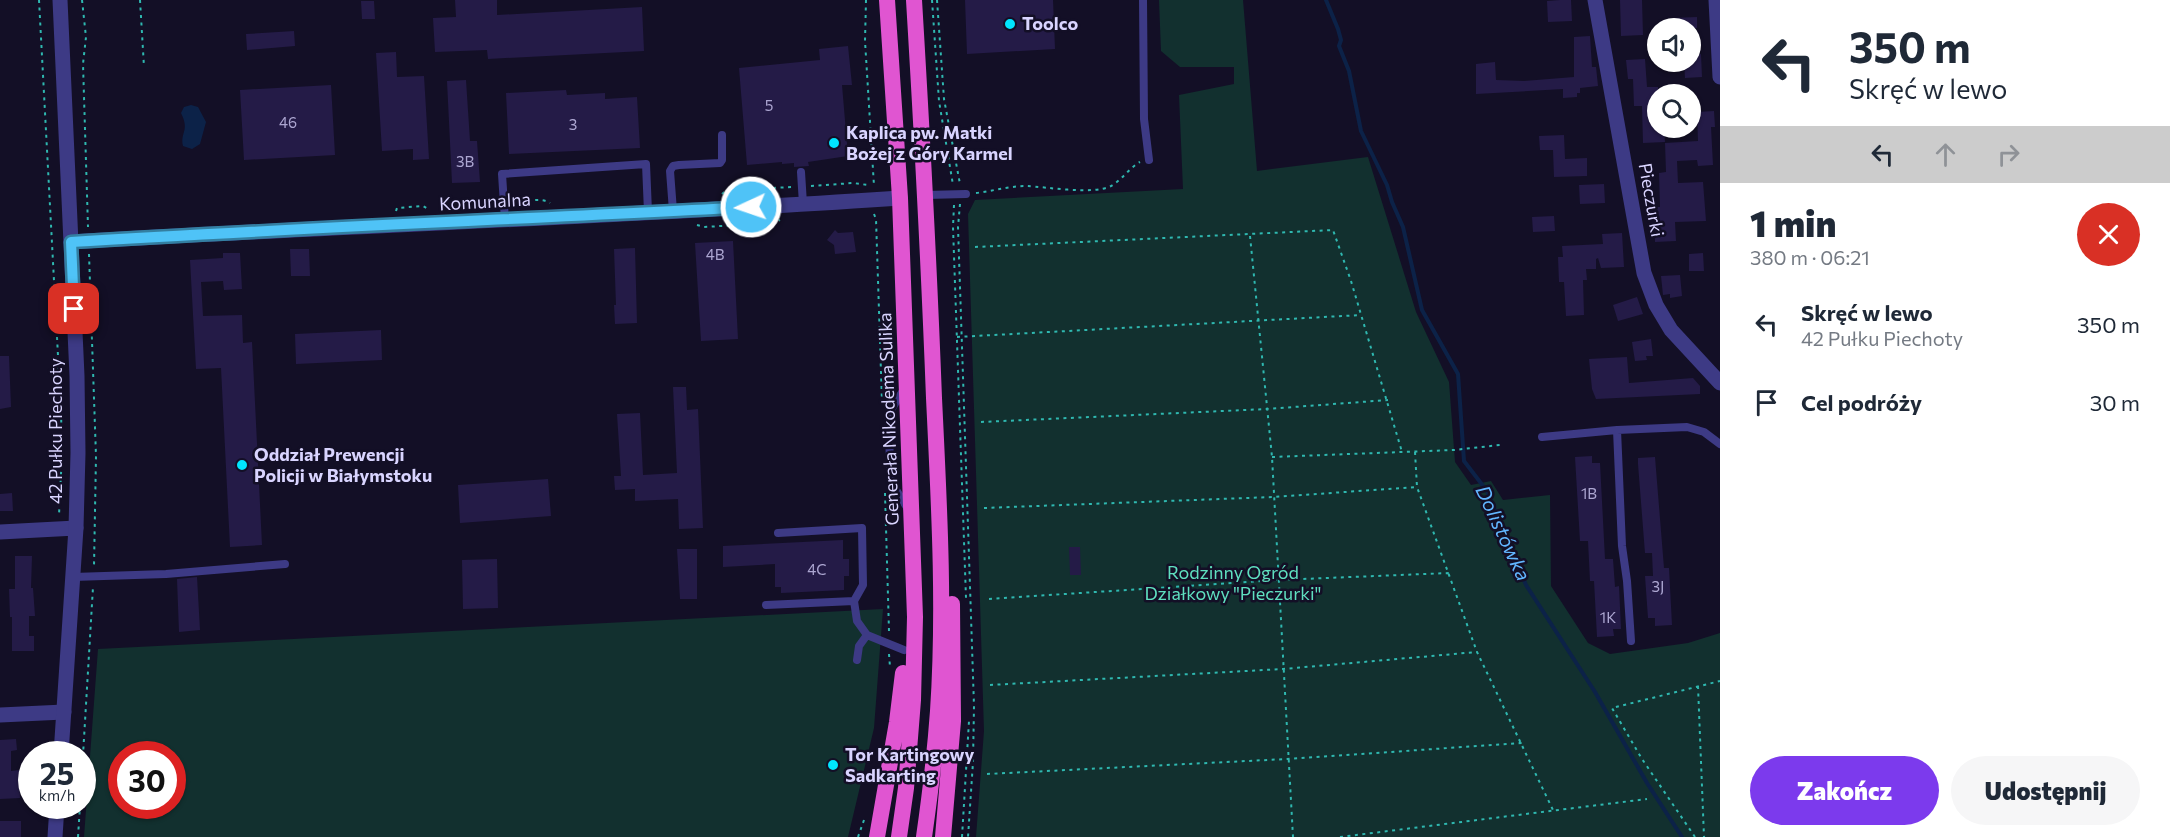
<!DOCTYPE html>
<html lang="pl">
<head>
<meta charset="utf-8">
<style>
	:root { --surface:#fff; --page:#f6f6f7; --text:#1f2937; --muted:#747a83; --accent:#7c3aed }
	body { margin:0; font-family:Commissioner,sans-serif; background:var(--page); color:var(--text); height:100vh; display:flex; flex-direction:column; font-size:22px; white-space:nowrap }
	* { box-sizing:border-box; margin:0 }
	p { font-size:20px; color:var(--muted) }
	.icon { flex:none; width:33px; height:33px; fill:none; stroke:currentColor; stroke-width:2; stroke-linecap:round; stroke-linejoin:round }
	.map { position:relative; flex:1; overflow:hidden }
	.side { display:flex; flex-direction:column; background:var(--surface); width:450px }
	.side>* { flex:none }
	.banner { background:#fff; color:var(--text); overflow:hidden }
	.tools { position:absolute; left:1647px; top:18px; display:grid; gap:12px }
	.tools a { display:grid; place-items:center; width:54px; height:54px; border-radius:50%; background:var(--surface); box-shadow:0 2px 4px #0004; font-size:30px }
	.speed { position:absolute; left:18px; top:741px; display:flex; gap:12px; font-size:30px; font-weight:700; text-align:center }
	.speed>* { display:grid; place-content:center; width:78px; height:78px; border-radius:50%; background:var(--surface); box-shadow:0 2px 4px #0004; line-height:1 }
	.speed small { font-size:15px; font-weight:400 }
	.speed .limit { border:9px solid #d22; background:#fff; color:#111 }
	.pin { position:absolute; display:grid; place-items:center; width:51px; height:51px; color:#fff; margin:-26px; border-radius:12px; box-shadow:0 3px 9px #0006 }
	.me { position:absolute; width:66px; margin:-33px; rotate:267deg; stroke-linejoin:round; filter:drop-shadow(0 0 4px #0008) }
	.turn { display:flex; align-items:center; gap:21px; height:126px; padding:0 30px; font-size:27px }
	.turn .icon { width:78px; height:78px; stroke-width:2.5 }
	.turn b { display:block; font-size:42px; line-height:51px }
	.lanes { display:flex; align-items:center; height:57px; padding:0 30px; background:#0003; justify-content:center; gap:30px; direction:ltr }
	.lanes .off { opacity:.35 }
	.round { display:grid; place-items:center; flex:none; width:63px; height:63px; border-radius:32px; background:var(--page) }
	.summary { display:flex; align-items:center; justify-content:space-between; height:102px; padding:0 30px }
	h1 { font-size:36px; font-weight:800; line-height:45px }
	.button { display:flex; gap:12px; margin-top:auto; padding:12px 30px }
	.button a { flex:1; height:69px; border-radius:36px; background:var(--accent); color:#fff; font-size:24px; font-weight:800; line-height:69px; text-align:center }
	.button a+a { background:var(--page); color:var(--text) }
	ul { padding:0; list-style:none }
	li { display:flex; align-items:center; gap:18px; height:78px; padding:0 30px }
	li div { flex:1 }
	li b { display:block; font-size:22px }
	li em { font-style:normal }
	main { display:flex; flex:1; min-height:0 }
	.map>svg:first-child { display:block }
	.green { fill:#12302f; fill-rule:evenodd }
	.water { fill:#0c2248 }
	.lines { fill:none; stroke-linecap:round; stroke-linejoin:round }
	.stream { stroke:#0c2248; stroke-width:4 }
	.building { fill:#241b47 }
	.path { stroke:#2fb8b0; stroke-width:2; stroke-dasharray:3 4.5; stroke-linecap:butt }
	.service { stroke:#3d3a85; stroke-width:8 }
	.minor { stroke:#3d3a85; stroke-width:15 }
	.tertiary { stroke:#3d3a85; stroke-width:15 }
	.trunk { stroke:#e055d1; stroke-width:16 }
	.route-casing { stroke:#337fa1; stroke-width:15 }
	.route { stroke:#4fc3f7; stroke-width:10 }
	.poi-dot { fill:#00e5ff; stroke:#130f26; stroke-width:2 }
	.labels { text-anchor:middle; stroke-width:5; stroke-linejoin:round; paint-order:stroke }
	.number-label { font-size:15px; fill:#aca6d1 }
	.poi-label { font-size:18px; font-weight:bold; fill:#d9d4ff; stroke:#130f26; text-anchor:start }
	.street-label { font-size:18px; fill:#d9d4ff; stroke:#130f26 }
	.park-label { font-size:18px; fill:#5fe0c0; stroke:#130f26 }
	.water-label { font-size:20px; font-style:italic; fill:#62b6ff; stroke:#130f26 }
</style>
</head>
<body>
<main>
<div class="map">
<svg width="1720" height="837" viewBox="0 0 1720 837">
	<rect width="100%" height="100%" fill="#130f26"/>
	<path class="green" d="M1159,0H1243L1257,171L1368,157L1416,312L1449,382L1455,462L1471,485L1491,481L1503,500L1550,495L1551,586L1588,643L1610,654L1688,643L1720,633V837H976L984,731L968,214L975,200L1183,189L1179,95L1234,84V67H1180L1161,51Z
		M883,609L874,728L848,837H84L98,649ZM122,754H172V806H122Z"/>
	<path class="water" d="M191,105L198,107L206,122L200,144L192,149L183,146C180,132 190,131 181,113L184,107Z"/>
	<g class="lines">
		<path class="stream" d="M1326,0L1338,29L1341,40L1339,46L1349,71L1361,131L1387,185L1392,202L1403,227L1422,310L1458,374L1464,461L1487,491L1526,585L1595,692L1647,783L1682,837"/>
	</g>
	<path class="building" d="M455,0H497V15L642,7L644,51L488,59L487,50L435,52L433,18L456,17Z
		M965,0H1053L1055,49L967,54Z
		M1560,0H1571L1572,21L1548,22L1547,1Z
		M1620,0H1642L1643,35L1621,36Z
		M361,1H374L375,19H362Z
		M1697,17V28H1672V18Z
		M294,31L295,46L247,50L246,34Z
		M1590,36L1592,67H1596L1598,86L1580,88V93H1577V97L1563,98V89L1476,94V64L1495,62L1496,80L1524,81L1574,77V37Z
		M848,46L852,85H842L848,156L808,162L809,166L794,167V163L782,164V162L747,165L739,68L820,60L819,49Z
		M396,52L397,77L424,76L429,159L413,160V149L382,151L376,53Z
		M1701,54L1702,77L1685,78L1684,62H1690V55Z
		M1645,59L1647,87H1658V128H1664L1665,142L1643,143L1642,106H1634L1633,79H1628L1626,60Z
		M466,80L470,141H477L480,182L452,183L447,81Z
		M331,85L335,155L244,160L240,90Z
		M566,90L567,95L605,93V99L637,97L640,148L509,154L506,93Z
		M1714,111L1715,127H1711L1713,165L1698,166L1697,160L1677,161L1678,183L1703,182L1706,221L1675,222L1676,241L1655,242L1654,207H1660L1659,173L1666,172L1665,143L1698,141L1697,112Z
		M1564,135L1565,159L1587,158V176L1554,177L1553,150H1540L1539,136Z
		M1604,184L1605,203L1580,204L1579,185Z
		M1554,216L1555,231L1533,232L1532,217Z
		M835,230L838,233L853,232L856,252L835,254L834,245L827,240Z
		M1622,233L1624,267L1601,268L1598,258L1596,259V269H1586L1587,280H1583L1584,315L1566,316L1564,282H1559L1558,257H1563L1562,246L1603,244L1602,234Z
		M733,241L738,339L701,341L695,243Z
		M635,248L637,323L615,324L614,305H616L614,249Z
		M290,249H309L310,276H291Z
		M223,253H240L242,289L224,290L223,281L201,282L203,316L242,315L243,343L252,342L262,545L230,547L221,368L196,369L190,260L223,258Z
		M1703,253L1704,271H1689V254Z
		M1680,275L1682,296L1670,298V294L1663,295L1661,276Z
		M1637,297L1643,314L1618,321L1613,305Z
		M381,330L382,360L296,364L295,334Z
		M1651,339L1653,356H1646L1647,360L1635,361L1632,342Z
		M0,356H9L11,407L0,409Z
		M1627,357L1629,383L1693,378L1700,386V394L1596,399L1592,389L1589,359Z
		M673,387H686L687,410L698,409L703,528L679,529L678,499L635,501V489L615,490L614,476H621L617,414L640,413L643,475L677,473Z
		M1592,456V463H1600L1605,559H1613L1615,587L1619,586L1621,629H1613L1614,636L1597,637L1594,581H1590L1588,541H1580L1575,457Z
		M1655,457L1664,568H1669L1672,625L1655,626V618H1648L1645,576H1653L1652,553H1645L1638,464V458Z
		M548,479L551,516L460,523L458,485Z
		M12,493L13,511H0V494Z
		M843,540V559H849V576H844V590L781,593V587H775V564L723,567V546Z
		M1069,547H1080L1081,575H1070Z
		M677,549H697V599H680Z
		M15,556H32L31,588H33L35,616H29V636H34V651H12V617H10L9,589H15Z
		M497,559L498,608L463,609L462,560Z
		M197,577L200,630L179,632L177,579Z
		M16,739L17,750L11,751V771L19,770L20,798L0,799V740Z
		M0,821H21V837H0Z"/>
	<g class="lines">
		<path class="path" d="M39,0L61,412L62,453L59,515
			M82,0L86,37L83,64L88,227
			M140,0L144,67
			M866,0L865,41L874,186
			M932,0L939,101L953,185
			M937,0L944,99L960,184
			M811,186L853,183L868,185
			M976,193C993,191 1009,186 1027,186C1047,187 1093,195 1111,186C1122,180 1129,168 1140,162
			M722,194L727,190L793,187
			M513,204C525,203 539,196 550,203
			M960,204L958,227L974,706L973,762L968,837
			M954,205L953,227L966,598
			M396,211L397,208L423,206L428,209
			M874,214L876,219L882,403
			M697,225L704,227L773,223L780,220
			M1250,236L1272,457L1293,837
			M975,247L1333,230L1351,281L1402,452
			M89,254L96,456L94,566
			M957,337L1361,315
			M981,422L1267,409L1388,400
			M1415,452L1417,487L1477,652L1553,810
			M1272,457L1454,450L1500,445
			M885,493L889,631
			M984,508L1273,497L1417,487
			M989,599L1278,580L1449,573
			M889,654L890,667
			M990,685L1283,669L1477,652
			M1698,686L1704,837
			M82,772L93,587
			M987,774L1287,759L1522,743
			M78,837L80,806
			M858,837L864,820
			M962,837L969,721
			M1340,837L1647,799
			M1695,837L1642,759L1612,708L1720,681"/>
		<path class="service" d="M1143,0L1144,119L1149,160
			M801,172L803,204
			M926,195L966,194
			M673,211L670,171L673,166L679,165L720,163L722,160V135
			M505,220L502,174L646,164L648,212
			M904,389L888,415L891,482L908,509
			M1617,430L1622,546L1627,581L1631,641
			M1542,437L1617,430L1687,427L1704,432L1720,444
			M778,533L862,528L863,585L854,601L857,621L867,635L904,650
			M73,577L166,574L285,564
			M766,605L854,601
			M857,660L859,646L867,635"/>
		<path class="minor" d="M1595,0L1644,273L1656,305L1671,330L1720,383
			M1716,0L1720,77
			M71,242C347,225 624,217 900,198
			M0,532L76,528
			M0,715L64,712"/>
		<path class="tertiary" d="M60,0L77,376L78,453L76,528L61,754
			M55,837L57,806"/>
		<path class="trunk" d="M887,0L900,198L915,617L913,700L906,788L899,837
			M914,0C922,133 929,265 934,398C939,502 945,607 938,711C935,753 930,795 924,837
			M877,837L897,722L903,673
			M943,837L953,721L952,604"/>
	</g>
	<g class="lines">
		<g class="route-casing">
			<path id="route" d="M74,309L71,242C298,228 524,219 751,207"/>
		</g>
		<use href="#route" class="route"/>
	</g>
	<g class="poi-dot">
		<circle cx="1010" cy="24" r="6"/>
		<circle cx="834" cy="143" r="6"/>
		<circle cx="242" cy="465" r="6"/>
		<circle cx="833" cy="765" r="6"/>
	</g>
	<g class="labels">
		<g class="number-label">
			<text x="769" y="111">5</text>
			<text x="288" y="128">46</text>
			<text x="573" y="130">3</text>
			<text x="465" y="167">3B</text>
			<text x="715" y="260">4B</text>
			<text x="1589" y="499">1B</text>
			<text x="817" y="575">4C</text>
			<text x="1658" y="592">3J</text>
			<text x="1608" y="623">1K</text>
		</g>
		<g class="poi-label">
			<text x="1022" y="30">Toolco</text>
			<text x="846" y="139">Kaplica pw. Matki<tspan x="846" dy="21">Bożej z Góry Karmel</tspan></text>
			<text x="254" y="461">Oddział Prewencji<tspan x="254" dy="21">Policji w Białymstoku</tspan></text>
			<text x="845" y="761">Tor Kartingowy<tspan x="845" dy="21">Sadkarting</tspan></text>
		</g>
		<g class="street-label">
			<text transform="translate(1651 200) rotate(80)" y="6">Pieczurki</text>
			<text transform="translate(485 202) rotate(-3)" y="6">Komunalna</text>
			<text transform="translate(889 419) rotate(-92)" y="6">Generała Nikodema Sulika</text>
			<text transform="translate(56 431) rotate(-90)" y="6">42 Pułku Piechoty</text>
		</g>
		<g class="park-label">
			<text x="1233" y="579">Rodzinny Ogród<tspan x="1233" dy="21">Działkowy "Pieczurki"</tspan></text>
		</g>
		<g class="water-label">
			<text transform="translate(1503 533) rotate(65)" y="7">Dolistówka</text>
		</g>
	</g>
</svg>
<div class="tools">
<a><svg class="icon" aria-label="sound" viewBox="0 0 24 24"><path d="M4 9h4l5-4v14l-5-4H4zM17 9q2 3 0 6"/></svg></a>
<a><svg class="icon" aria-label="search" viewBox="0 0 24 24"><circle cx="10" cy="10" r="6"/><path d="M15 15l6 6"/></svg></a>
</div>
<div class="speed"><div>25<small>km/h</small></div><div class="limit">30</div></div>
<div class="pin" style="left:74px;top:309px;background:#d93025"><svg class="icon" aria-label="arrive" viewBox="0 0 24 24"><path d="M6 21V4h12l-3 4 3 4H6"/></svg></div>
<svg class="me" style="left:751px;top:207px" viewBox="-20 -20 40 40"><circle r="17" fill="#4fc3f7" stroke="#fff" stroke-width="3"/><path d="M0-11L8 9 0 5-8 9z" fill="#fff"/></svg>
</div>
<section class="side">
<div class="banner">
<div class="turn"><svg class="icon" aria-label="left" viewBox="0 0 24 24"><path d="M17 20v-9H6M10 6l-5 5 5 5"/></svg><div><b>350 m</b>Skręć w lewo</div></div>
<div class="lanes"><svg class="icon" aria-label="left" viewBox="0 0 24 24"><path d="M17 20v-9H6M10 6l-5 5 5 5"/></svg><svg class="icon off" aria-label="ahead" viewBox="0 0 24 24"><path d="M12 20V5M6 11l6-6 6 6"/></svg><svg class="icon off" aria-label="right" viewBox="0 0 24 24"><path d="M7 20v-9h11M14 6l5 5-5 5"/></svg></div>
</div>
<div class="summary"><div><h1>1 min</h1><p>380 m · 06:21</p></div><a class="round" style="background:#d93025;color:#fff"><svg class="icon" aria-label="close" viewBox="0 0 24 24"><path d="M6 6l12 12M18 6L6 18"/></svg></a></div>
<ul>
<li><svg class="icon" aria-label="left" viewBox="0 0 24 24"><path d="M17 20v-9H6M10 6l-5 5 5 5"/></svg><div><b>Skręć w lewo</b><p>42 Pułku Piechoty</p></div><em>350 m</em></li>
<li><svg class="icon" aria-label="arrive" viewBox="0 0 24 24"><path d="M6 21V4h12l-3 4 3 4H6"/></svg><div><b>Cel podróży</b></div><em>30 m</em></li>
</ul>
<div class="button"><a>Zakończ</a><a>Udostępnij</a></div>
</section>
</main>
</body>
</html>
